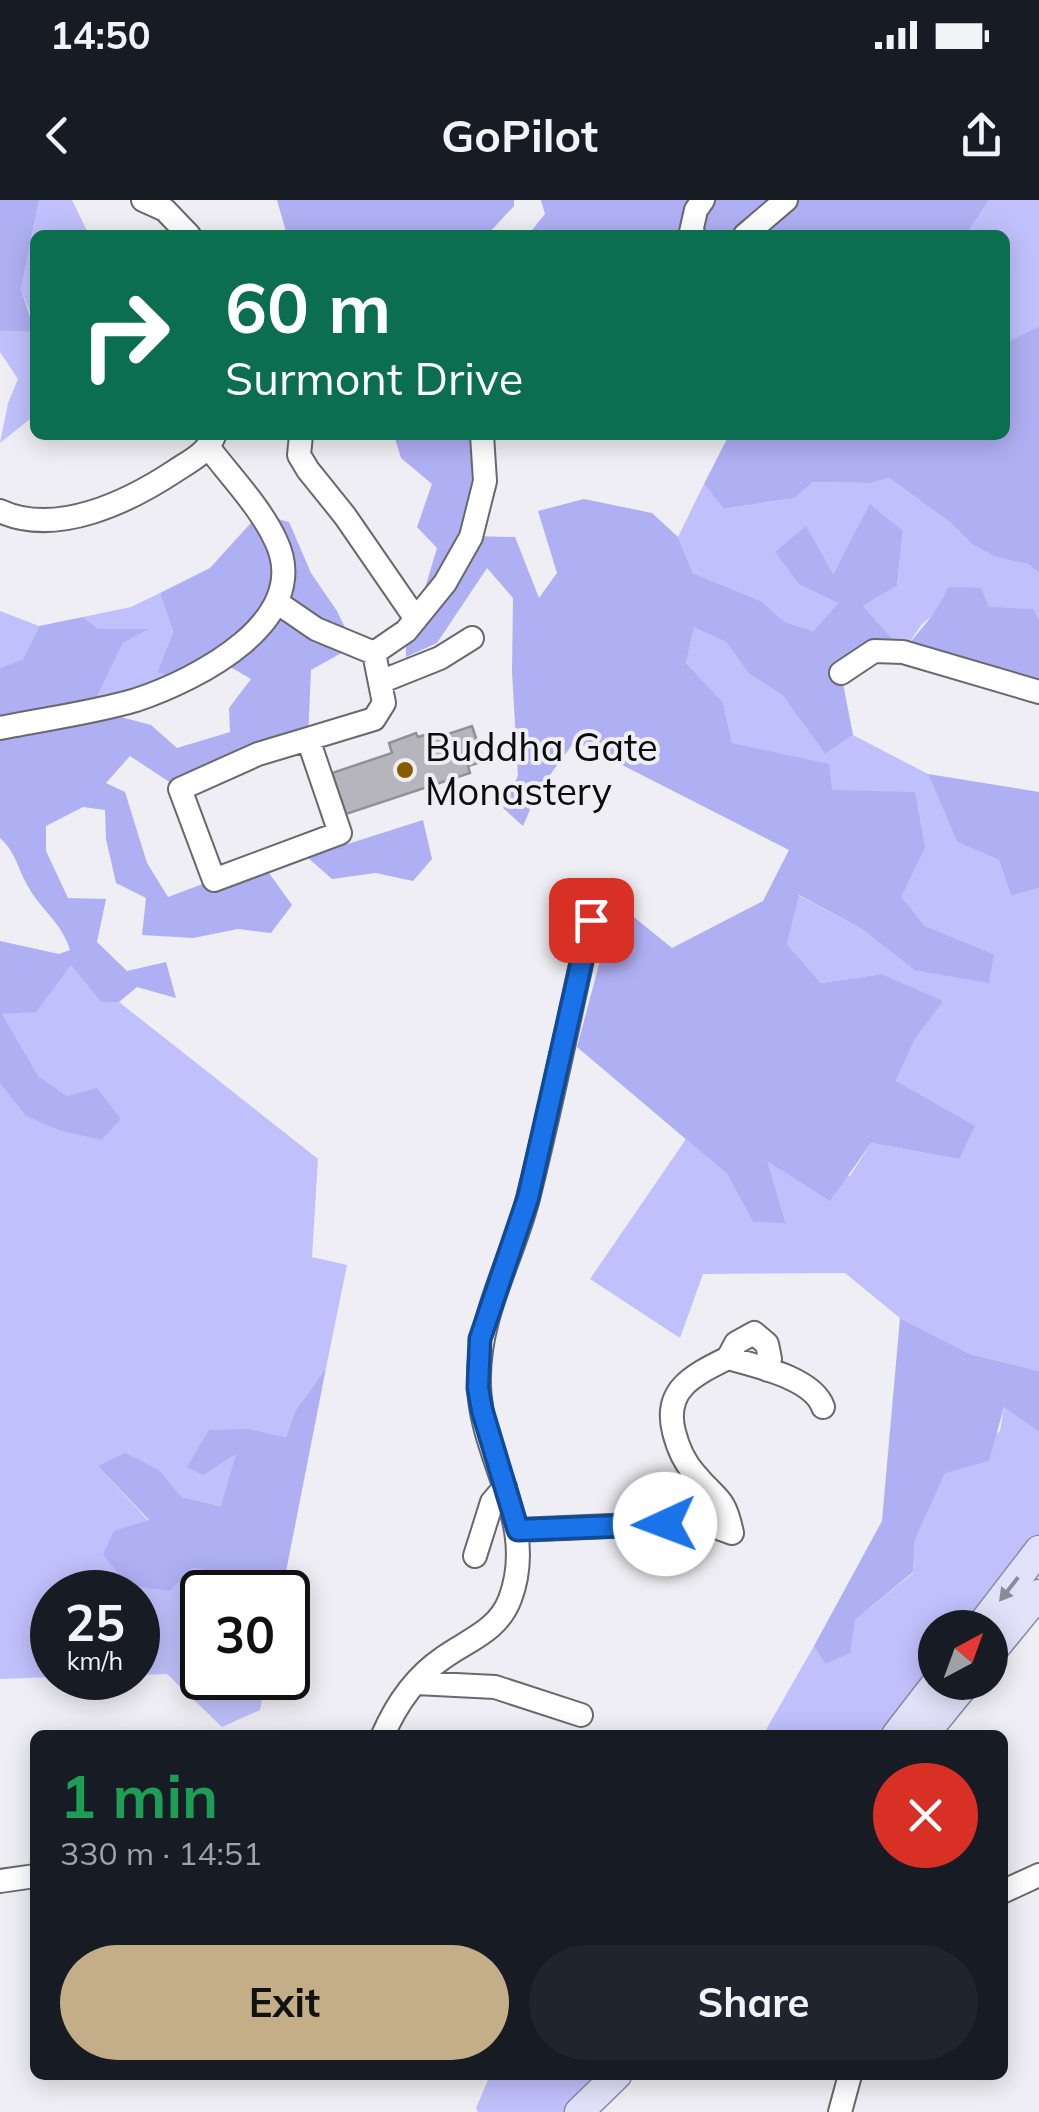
<!DOCTYPE html>
<html lang="en">
<head>
<meta charset="utf-8">
<style>
	:root { --surface:#171b24; --page:#20242c; --text:#f1f3f6; --muted:#9ea1a6; --accent:#c3ae87 }
	body { margin:0; font-family:Mulish,sans-serif; background:var(--page); color:var(--text); height:100vh; display:flex; flex-direction:column; font-size:38px; white-space:nowrap }
	* { box-sizing:border-box; margin:0 }
	p { font-size:32px; color:var(--muted) }
	.icon { flex:none; width:55px; height:55px; fill:none; stroke:currentColor; stroke-width:2; stroke-linecap:round; stroke-linejoin:round }
	.map { position:relative; flex:1; overflow:hidden }
	.sheet { position:absolute; left:30px; top:1530px; width:978px; height:350px; display:flex; flex-direction:column; background:var(--surface); border-radius:15px; box-shadow:0 5px 25px #0003 }
	.sheet>* { flex:none }
	.top-card { position:absolute; left:30px; top:30px; width:980px; height:210px; border-radius:15px; box-shadow:0 5px 25px #0003; background:#0b6e4f; color:#fff; overflow:hidden }
	.needle { width:65px; rotate:41deg }
	.controls { position:absolute; left:918px; top:1410px; display:grid; gap:20px }
	.controls a { display:grid; place-items:center; width:90px; height:90px; border-radius:50%; background:var(--surface); box-shadow:0 5px 25px #0003; font-size:50px }
	.speed { position:absolute; left:30px; top:1370px; display:flex; gap:20px; font-size:50px; font-weight:700; text-align:center }
	.speed>* { display:grid; place-content:center; width:130px; height:130px; border-radius:50%; background:var(--surface); box-shadow:0 5px 25px #0003; line-height:1 }
	.speed small { font-size:25px; font-weight:400 }
	.speed .limit { border:5px solid #111; border-radius:15px; background:#fff; color:#111 }
	.pin { position:absolute; display:grid; place-items:center; width:85px; height:85px; color:#fff; margin:-42px; border-radius:20px; box-shadow:0 5px 15px #0006 }
	.me { position:absolute; width:110px; margin:-55px; rotate:268deg; stroke-linejoin:round; filter:drop-shadow(0 0 8px #0008) }
	.turn { display:flex; align-items:center; gap:35px; height:210px; padding:0 30px; font-size:45px }
	.turn .icon { width:130px; height:130px; stroke-width:2.5 }
	.turn b { display:block; font-size:70px; line-height:85px }
	.round { display:grid; place-items:center; flex:none; width:105px; height:105px; border-radius:52px; background:var(--page) }
	.overview { display:flex; align-items:center; justify-content:space-between; height:170px; padding:0 30px }
	h1 { font-size:60px; font-weight:700; line-height:75px; color:#1e9e55 }
	.primary-button { display:flex; gap:20px; margin-top:auto; padding:20px 30px }
	.primary-button a { flex:1; height:115px; border-radius:60px; background:var(--accent); color:#111; font-size:40px; font-weight:700; line-height:115px; text-align:center }
	.primary-button a+a { background:var(--page); color:var(--text) }
	.status { display:flex; justify-content:space-between; align-items:center; height:70px; padding:0 50px; background:var(--surface); direction:ltr }
	.status svg { height:28px; fill:currentColor }
	header { display:flex; justify-content:space-between; align-items:center; height:130px; padding:0 30px; background:var(--surface); font-size:45px; font-weight:700 }
	.map>svg:first-child { display:block }
	.green { fill:#c0c1fc }
	.forest { fill:#afaff4 }
	.building { fill:#b5b5bb; stroke:#909096; stroke-width:2.5 }
	.lines { fill:none; stroke-linecap:round; stroke-linejoin:round }
	.minor-casing { stroke:#68686e; stroke-width:26 }
	.major-casing { stroke:#898aa4; stroke-width:31 }
	.minor { stroke:#fff; stroke-width:22 }
	.major { stroke:#e1e2f9; stroke-width:28 }
	.oneway { fill:#8b8c9b }
	.route-casing { stroke:#114b97; stroke-width:25 }
	.route { stroke:#1a73e8; stroke-width:18 }
	.poi-dot { fill:#8a5a00; stroke:#eeeef4; stroke-width:4 }
	.labels { text-anchor:middle; stroke-width:8; stroke-linejoin:round; paint-order:stroke }
	.poi-label { font-size:38px; fill:#0b0b0d; stroke:#eeeef4; text-anchor:start }
</style>
</head>
<body>
<div class="status"><b>14:50</b><svg viewBox="0 0 49 12"><path d="M0 12V9h3v3zM5 12V6h3v6zM10 12V3h3v9zM15 12V0h3v12zM26 1h20v11H26zM47 4h2v5h-2z"/></svg></div>
<header><svg class="icon" aria-label="back" viewBox="0 0 24 24"><path d="M15 5l-7 7 7 7"/></svg>GoPilot<svg class="icon" aria-label="share" viewBox="0 0 24 24"><path d="M12 15V3M7 8l5-5 5 5M5 13v7h14v-7"/></svg></header>
<div class="map">
<svg width="1039" height="1912" viewBox="0 0 1039 1912">
	<rect width="100%" height="100%" fill="#eeeef4"/>
	<path class="green" d="M39,0H72L89,35H35V126L21,89Z
		M989,0H1039V126L1005,143V35H966Z
		M0,131L35,132V215L0,243L8,203L18,179L0,152Z
		M889,278L951,323L973,345L995,357L1028,364L1039,373V420L1034,409L941,408L922,424L903,452L863,406L897,386L903,332L871,305L832,375L800,385L838,403L813,431L785,422L761,401L693,373L678,337L704,284L725,309L795,298L813,282L871,283Z
		M160,393L173,430L159,472L182,481L91,509L123,443L146,429H97L83,417L131,407Z
		M0,411L39,426L23,459L0,468Z
		M694,426L726,442L749,474L782,495L825,554L853,535L928,574L957,642L999,660L1011,696L1039,688V1171L970,1154L900,1118L845,1073L703,1074L680,1138L590,1079L686,939L727,974L753,1022H786L766,960L850,976L871,943L959,959L896,881L915,839L942,801L882,774L821,783L787,744L798,695L862,729L914,770L994,754L925,726L900,697L925,648L770,553L732,543L723,502L686,463Z
		M71,764L101,802H119L318,959L312,1057L347,1065L326,1168L295,1211L286,1237L250,1229L237,1253L222,1306L182,1297L159,1270L98,1266L192,1368L211,1371L253,1392H202V1478H266L260,1510L222,1527L167,1474L138,1475V1392H52V1477L0,1479V883L67,896L37,876L2,814L36,811Z
		M1004,1206L1039,1232V1350L979,1427L935,1428V1482L896,1535H763L814,1446L825,1464L855,1420L913,1373L915,1340L945,1272L1000,1231Z
		M490,1875H617L579,1912H478L476,1908Z"/>
	<path class="forest" d="M0,0H39L21,89L35,132L0,131Z
		M277,0H514V6L487,35H287Z
		M541,0H989L966,35H528L545,14Z
		M1039,126V373L1028,364L995,357L973,345L951,323L889,278L871,283L813,282L795,298L724,309L704,284L728,237L737,235H1005V143Z
		M394,235H482L471,336L515,337L539,398L557,373L538,311L584,299L652,313L678,337L693,373L761,401L785,422L813,431L838,403L800,385L775,352L806,326L833,374L870,304L903,331L897,386L863,406L903,451C919,431 939,411 948,387L981,388L989,407L1034,409L1039,420V492L903,452L841,473L853,535L825,554L782,495L749,474L726,442L694,427L686,463L723,502L732,543L829,564L832,590L915,592L925,648L901,697L925,726L994,754L989,783L914,770L862,729L799,695L787,744L821,783L882,774L943,801L915,839L896,881L975,926L959,959L871,943L830,1001L767,961L786,1023L753,1022L727,974L577,847L609,727L630,714L672,748L763,701L789,650L575,541L538,591L523,626L503,608L518,576L512,472L513,398L487,368L437,443L406,457V431L416,418L437,348L417,327L432,284L401,258Z
		M259,314L289,322L311,373L337,411L354,446L311,470L308,539L180,589L130,556L106,583L125,592L147,663L168,697L261,662L292,705L271,733L238,729L193,738L142,735L146,698L116,683L106,639L105,610L83,607L46,626V651L68,698L106,699L97,742L127,771L166,762L176,798L137,787L119,802H101L71,765L36,812L2,814L38,876L67,896L97,888L121,919L101,940L59,930L26,916L0,883V741L59,754L70,750C62,723 42,711 29,688C18,670 16,652 0,638V468L23,459L39,426L83,417L98,429H149L123,443L91,509L151,525L177,548L230,532L229,508L251,479L220,461L182,481L158,472L173,431L160,393L210,368Z
		M928,574L1039,592V688L1011,696L999,660L957,642Z
		M423,620L432,659L413,681L376,673L332,679L307,657Z
		M900,1118L970,1154L1039,1171V1232L1004,1207L989,1261L945,1273L915,1340L913,1372L855,1420L850,1453L825,1464L814,1446L882,1321Z
		M326,1168L282,1392H253L211,1371L192,1368L170,1391L128,1385L103,1355L114,1331L149,1320L98,1266L125,1253L159,1270L182,1297L221,1306L236,1254L203,1275L187,1267L209,1230L250,1229L286,1237L295,1211Z"/>
	<path class="building" d="M472,526L481,553L476,555L478,563L468,566L470,573L346,614L332,573L392,553L389,543L416,533L418,537L434,532L436,538Z"/>
	<g class="lines">
		<g class="minor-casing">
			<path id="minor" d="M143,0L165,10L189,35
				M694,35L691,32L696,10L703,0
				M745,35L786,0
				M301,235L299,255L308,270L345,316L416,419
				M0,311C56,337 128,302 175,271C190,261 207,253 214,236
				M278,403L316,429L374,453L406,431L445,383L471,337L485,281L482,235
				M841,473L874,451L903,452L1039,492
				M380,482L440,458L472,438
				M0,528C44,519 92,513 136,500C196,480 314,421 276,341C261,308 231,277 209,248
				M308,539L340,633L214,680L180,589L258,554Z
				M308,539L374,519L384,503L374,453
				M728,1158L736,1143L754,1133L767,1144L770,1159L768,1170
				M518,1330L702,1322L732,1333
				M732,1333C724,1295 717,1301 695,1274C684,1262 678,1248 674,1232C663,1189 694,1175 728,1158C756,1166 813,1178 823,1207
				M475,1356L492,1302L505,1287
				M416,1483L495,1487L581,1515
				M383,1535C396,1505 415,1477 443,1458C468,1440 498,1431 510,1399C539,1322 480,1259 479,1184C477,1119 510,1064 527,1002C551,908 570,813 591,719L605,695
				M0,1681L35,1676
				M1002,1692L1039,1675
				M840,1912L850,1875"/>
		</g>
		<g class="major-casing">
			<path id="major" d="M979,1428L1039,1350
				M990,1454L1039,1394
				M896,1535L937,1482
				M924,1535L967,1482
				M579,1912L617,1875"/>
		</g>
		<use href="#minor" class="minor"/>
		<use href="#major" class="major"/>
	</g>
	<defs><path id="oneway-solid" d="M-6-.8H1V-3.2L6.5 0L1 3.2V.8H-6Z" transform="scale(2.5)"/></defs>
	<use class="oneway" href="#oneway-solid" transform="translate(1009 1389) rotate(128)"/>
	<g class="lines">
		<g class="route-casing">
			<path id="route" d="M591,720L528,998L480,1139L478,1188L482,1210L518,1330L665,1324"/>
		</g>
		<use href="#route" class="route"/>
	</g>
	<circle class="poi-dot" cx="405" cy="570" r="10"/>
	<g class="labels">
		<g class="poi-label">
			<text x="425" y="561">Buddha Gate<tspan x="425" dy="44">Monastery</tspan></text>
		</g>
	</g>
</svg>
<div class="controls">
<a><svg class="needle" viewBox="-14 -14 28 28"><path d="M0-13l5 13h-10z" fill="#e53935"/><path d="M0 13l5-13h-10z" fill="#9ea1a6"/></svg></a>
</div>
<div class="speed"><div>25<small>km/h</small></div><div class="limit">30</div></div>
<div class="pin" style="left:591px;top:720px;background:#d93025"><svg class="icon" aria-label="arrive" viewBox="0 0 24 24"><path d="M6 21V4h12l-3 4 3 4H6"/></svg></div>
<svg class="me" style="left:665px;top:1324px" viewBox="-20 -20 40 40"><circle r="19" fill="#fff"/><path d="M0-13L10 11 0 6-10 11z" fill="#1a73e8"/></svg>
<div class="top-card">
<div class="turn"><svg class="icon" aria-label="right" viewBox="0 0 24 24"><path d="M7 20v-9h11M14 6l5 5-5 5"/></svg><div><b>60 m</b>Surmont Drive</div></div>
</div>
<section class="sheet">
<div class="overview"><div><h1>1 min</h1><p>330 m · 14:51</p></div><a class="round" style="background:#d93025;color:#fff"><svg class="icon" aria-label="close" viewBox="0 0 24 24"><path d="M6 6l12 12M18 6L6 18"/></svg></a></div>
<div class="primary-button"><a>Exit</a><a>Share</a></div>
</section>
</div>
</body>
</html>
